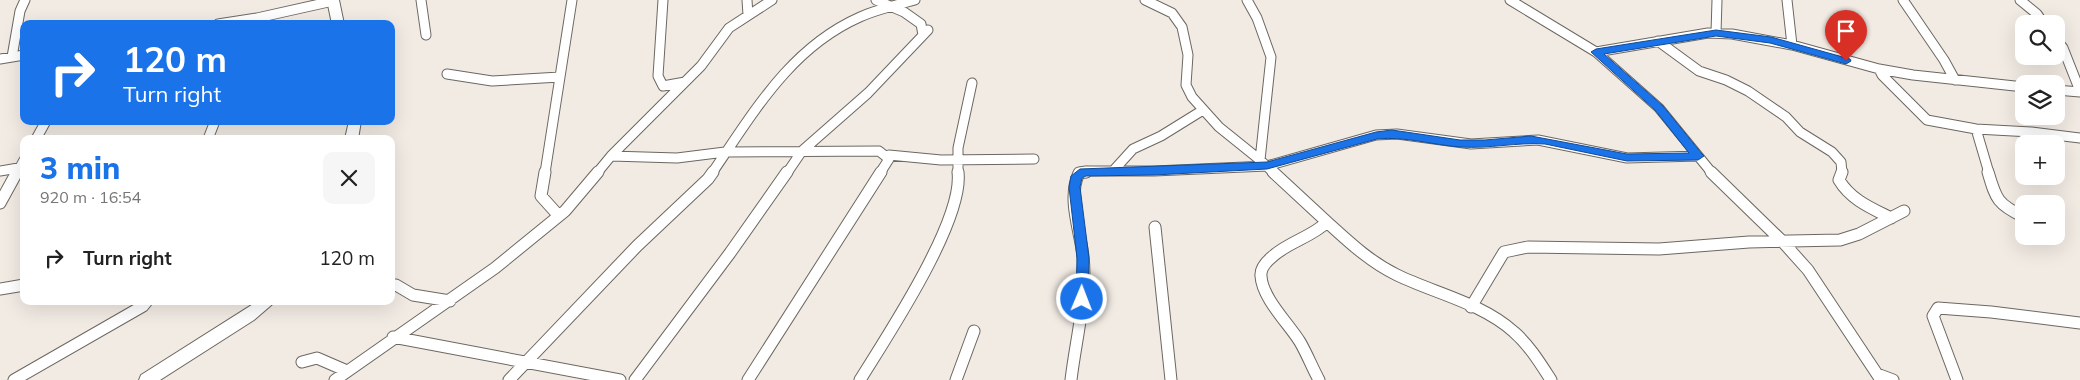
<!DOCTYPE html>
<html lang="en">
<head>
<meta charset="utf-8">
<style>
	:root { --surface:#fff; --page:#f6f6f6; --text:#222; --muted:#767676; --accent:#1a73e8 }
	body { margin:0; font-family:Mulish,sans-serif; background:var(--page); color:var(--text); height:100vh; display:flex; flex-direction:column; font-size:19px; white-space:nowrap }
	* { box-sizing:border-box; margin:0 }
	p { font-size:16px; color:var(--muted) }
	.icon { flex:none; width:28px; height:28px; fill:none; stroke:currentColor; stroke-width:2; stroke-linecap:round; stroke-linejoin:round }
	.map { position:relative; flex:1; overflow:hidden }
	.side { position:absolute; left:20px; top:135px; width:375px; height:170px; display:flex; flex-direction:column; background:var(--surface); border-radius:10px; box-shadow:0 5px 20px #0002 }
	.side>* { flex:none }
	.top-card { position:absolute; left:20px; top:20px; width:375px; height:105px; border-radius:10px; box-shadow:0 5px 20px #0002; background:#1a73e8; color:#fff; overflow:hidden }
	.buttons { position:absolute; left:2015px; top:15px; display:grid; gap:10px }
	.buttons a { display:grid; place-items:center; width:50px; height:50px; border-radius:10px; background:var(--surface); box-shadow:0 5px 20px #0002; font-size:25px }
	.pin { position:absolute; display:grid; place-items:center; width:42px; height:42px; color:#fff; margin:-51px -21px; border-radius:50% 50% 50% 0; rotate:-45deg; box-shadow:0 0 5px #0007 }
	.pin .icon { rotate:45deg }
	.me { position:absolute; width:55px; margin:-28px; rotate:1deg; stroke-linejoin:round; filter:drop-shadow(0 0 4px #0008) }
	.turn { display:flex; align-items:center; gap:18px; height:105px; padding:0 20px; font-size:22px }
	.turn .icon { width:65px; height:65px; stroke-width:2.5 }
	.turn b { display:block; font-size:35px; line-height:42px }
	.round { display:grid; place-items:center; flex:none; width:52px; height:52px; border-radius:10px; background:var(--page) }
	.headline { display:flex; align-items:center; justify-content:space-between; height:85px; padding:0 20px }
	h1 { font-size:30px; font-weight:800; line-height:38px; color:var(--accent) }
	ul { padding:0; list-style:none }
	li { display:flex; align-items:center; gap:15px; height:75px; padding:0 20px }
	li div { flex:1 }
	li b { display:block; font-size:19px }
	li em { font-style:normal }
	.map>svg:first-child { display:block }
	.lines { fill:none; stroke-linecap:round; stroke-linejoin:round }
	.minor-far1-casing { stroke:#6c6761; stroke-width:11 }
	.minor-casing { stroke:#6c6761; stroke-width:13 }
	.secondary-casing { stroke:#6c6761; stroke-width:2 }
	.minor-far1 { stroke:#fff; stroke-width:9 }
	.minor { stroke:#fff; stroke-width:11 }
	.secondary { fill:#fff; fill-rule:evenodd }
	.route { fill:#1a73e8; stroke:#114b97 }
</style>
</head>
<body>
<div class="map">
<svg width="2080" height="380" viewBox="0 0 2080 380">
	<rect width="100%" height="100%" fill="#f2ebe4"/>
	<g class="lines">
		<g class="minor-far1-casing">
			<path id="minor-far1" d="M421,0L426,35
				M663,0L658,76L663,86L685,82
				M747,0L748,15
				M876,0L904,12L921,24L923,35
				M1145,0L1172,13L1182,27L1188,55L1186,85L1192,97L1219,127L1260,160
				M1247,0L1257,18L1271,57L1260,160L1274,173
				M1510,0L1596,52L1659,108L1712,173
				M1787,0L1792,45
				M1903,0L1944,60L1955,80
				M2020,0L2037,14L2044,24
				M218,24L257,18L333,1
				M1716,33L1717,0
				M2056,39L2063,48L2080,91
				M1658,41L1699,71L1726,80L1748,91L1786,117L1800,132L1832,152L1841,162L1842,173
				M1596,52L1708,33L1732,34L1792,45L1879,69L1913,75L2024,87
				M12,57L20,11L25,0
				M0,59L24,55
				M1879,69L1882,75L1927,120L1976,129L2031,132L2080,138
				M447,74L492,81L560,77
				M2056,90L2080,92
				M1976,129L1989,173
				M36,139L46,121
				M208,139L215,121
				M611,156L677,158L725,152L879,151L889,159L880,173
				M889,159V155L941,160L1034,159
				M0,171L24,167
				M1113,171L1133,149L1161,136L1203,110
				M17,173L24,160
				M545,173L572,0
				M597,173L611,156L701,66L729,28L772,0
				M712,173C754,112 790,48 860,17C878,9 896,5 915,0
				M787,173L802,151L868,93L928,30
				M958,173V148L972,83
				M1079,173L1089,171H1154L1267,166L1376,135L1397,134L1471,144L1538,140L1627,158L1698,156"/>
		</g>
		<g class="minor-casing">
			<path id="minor" d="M545,172L541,196L559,216
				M1273,172L1327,222C1312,237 1288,242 1272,257C1266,262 1260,268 1261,276C1262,298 1289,324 1300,342C1307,354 1312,367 1319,380
				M1711,172L1782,241L1808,270L1881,380
				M1842,172L1839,180C1851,200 1871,208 1891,218
				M1988,172C1996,199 1997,204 2024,217
				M0,203L17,172
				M1327,222C1349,242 1370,262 1397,275C1434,293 1482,303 1514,332C1529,345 1540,363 1551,380
				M1155,227L1171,380
				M391,286L396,285L413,295L450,301
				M0,289L24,285
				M1471,307L1504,252L1528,247L1659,249L1749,242L1840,240L1859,234L1904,211
				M393,337L620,380
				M302,362L317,358L347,371
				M1877,374L1893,380
				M14,380L143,306L147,301
				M335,380L495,268L565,211L598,172
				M509,380L637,246L708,179L713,172
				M635,380L730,253L787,172
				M748,380L881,172
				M860,380C887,336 964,221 958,172
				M956,380L974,331
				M1071,380C1076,337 1089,292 1082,249C1078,225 1068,196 1079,173L1086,172
				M1957,380L1933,316L1938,308L1991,312L2080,323"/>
		</g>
		<g class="secondary-casing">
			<path id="secondary" d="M327,0H339L344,24H332Z
				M349,121H361L358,139H345Z
				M258,301H276L254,320L160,380H139L141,375Z"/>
		</g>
		<use href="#minor-far1" class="minor-far1"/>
		<use href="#minor" class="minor"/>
		<use href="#secondary" class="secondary"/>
	</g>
	<path class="route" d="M1716,30L1771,37L1850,59L1851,61L1846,64L1770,43L1716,36L1604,54L1663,106L1702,154L1704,156L1698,160L1627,161L1545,144C1517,142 1489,149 1461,147C1432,145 1405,136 1377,139L1267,169L1154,175L1086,176L1082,178L1080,187L1089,258L1088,299L1087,302H1078L1076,299L1077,258L1069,187L1071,176L1080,169L1267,162L1376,132L1392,130L1460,140H1485L1531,136L1627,154L1689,153L1655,110L1591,52L1596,49Z"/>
</svg>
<div class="buttons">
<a><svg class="icon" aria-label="search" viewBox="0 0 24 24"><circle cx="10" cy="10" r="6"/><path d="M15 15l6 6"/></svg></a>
<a><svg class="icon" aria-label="layers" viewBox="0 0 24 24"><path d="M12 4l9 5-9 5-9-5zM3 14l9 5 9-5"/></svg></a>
<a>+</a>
<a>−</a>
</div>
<div class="pin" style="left:1846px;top:61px;background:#d93025"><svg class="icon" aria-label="arrive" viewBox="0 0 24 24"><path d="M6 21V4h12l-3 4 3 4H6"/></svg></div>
<svg class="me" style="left:1082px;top:299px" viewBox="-20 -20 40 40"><circle r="17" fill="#1a73e8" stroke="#fff" stroke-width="3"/><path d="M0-11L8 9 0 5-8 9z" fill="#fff"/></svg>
<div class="top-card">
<div class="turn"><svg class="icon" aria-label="right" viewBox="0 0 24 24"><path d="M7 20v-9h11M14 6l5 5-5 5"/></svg><div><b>120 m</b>Turn right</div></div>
</div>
<section class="side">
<div class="headline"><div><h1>3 min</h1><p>920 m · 16:54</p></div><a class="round"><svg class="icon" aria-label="close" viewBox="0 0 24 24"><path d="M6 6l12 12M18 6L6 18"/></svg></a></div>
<ul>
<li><svg class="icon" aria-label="right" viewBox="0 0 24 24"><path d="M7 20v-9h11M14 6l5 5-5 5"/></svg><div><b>Turn right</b></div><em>120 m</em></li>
</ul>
</section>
</div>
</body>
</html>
